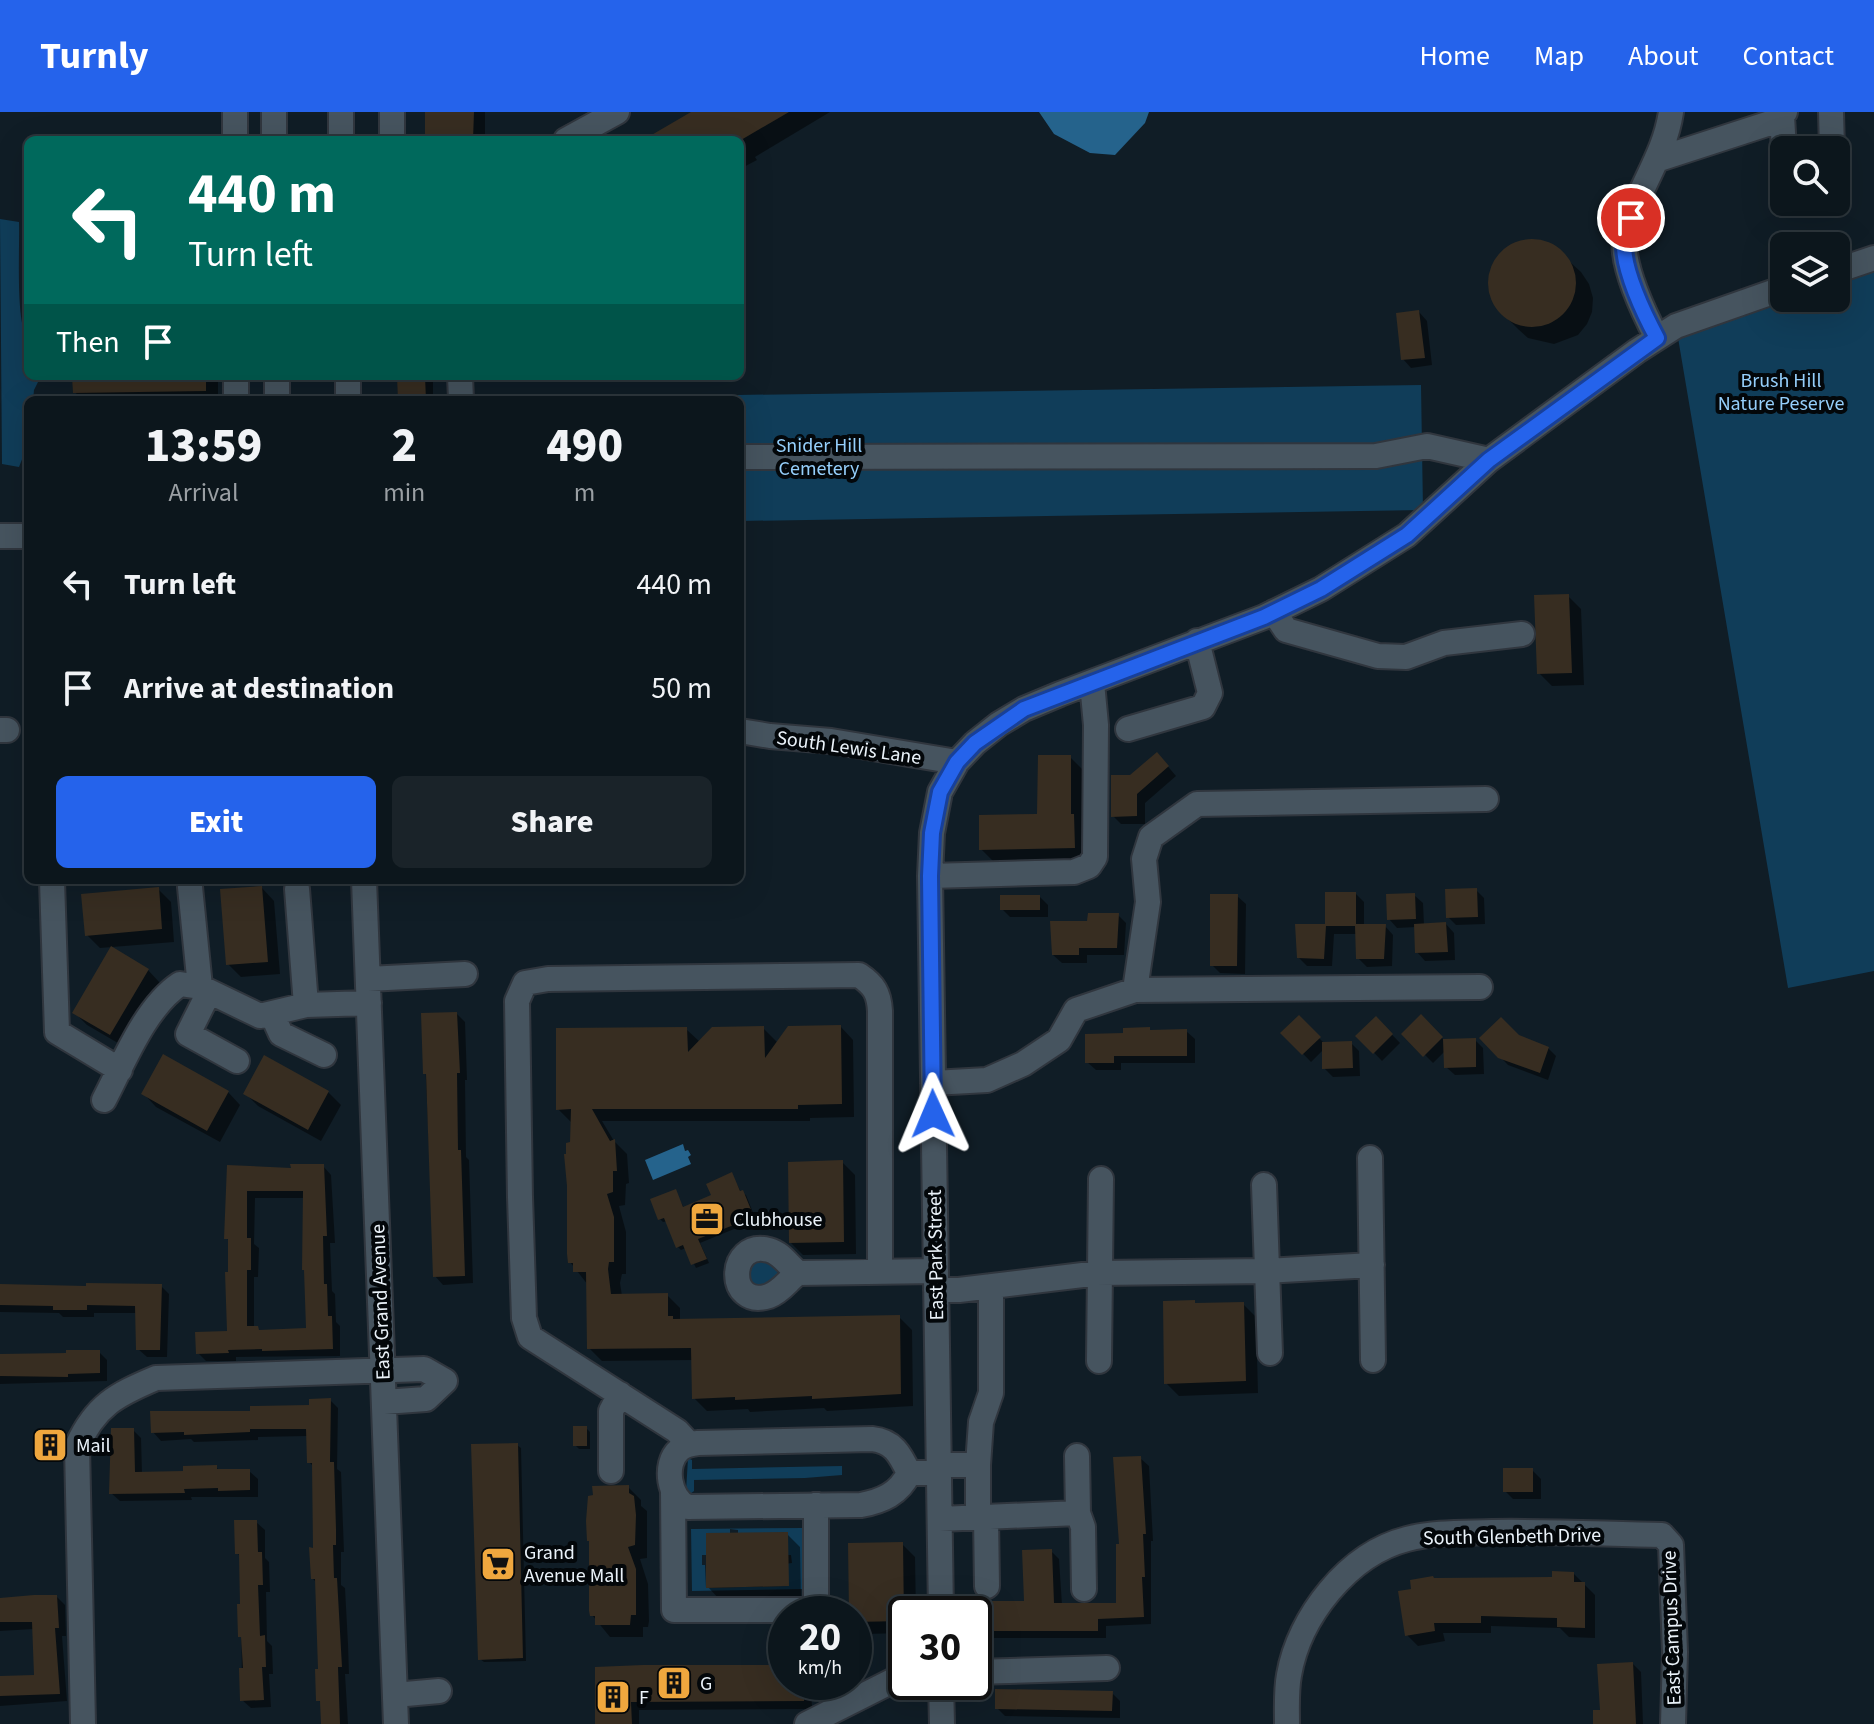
<!DOCTYPE html>
<html lang="en">
<head>
<meta charset="utf-8">
<style>
	:root { --surface:#0c161c; --page:#1a2329; --text:#f1f3f6; --muted:#9a9fa3; --line:#2c353b; --accent:#2563eb }
	body { margin:0; font-family:"Source Sans 3",sans-serif; background:var(--page); color:var(--text); height:100vh; display:flex; flex-direction:column; font-size:30px; white-space:nowrap }
	* { box-sizing:border-box; margin:0 }
	p { font-size:26px; color:var(--muted) }
	.icon { flex:none; width:44px; height:44px; fill:none; stroke:currentColor; stroke-width:2; stroke-linecap:round; stroke-linejoin:round }
	.map { position:relative; flex:1; overflow:hidden }
	.panel { position:absolute; left:24px; top:284px; width:720px; height:488px; display:flex; flex-direction:column; background:var(--surface); border-radius:12px; box-shadow:0 8px 32px #0002,0 0 0 2px var(--line) }
	.panel>* { flex:none }
	.hud { position:absolute; left:24px; top:24px; width:720px; height:244px; border-radius:12px; box-shadow:0 8px 32px #0002,0 0 0 2px var(--line); background:#00695c; color:#fff; overflow:hidden }
	.tools { position:absolute; left:1770px; top:24px; display:grid; gap:16px }
	.tools a { display:grid; place-items:center; width:80px; height:80px; border-radius:12px; background:var(--surface); box-shadow:0 8px 32px #0002,0 0 0 2px var(--line); font-size:40px }
	.speed { position:absolute; left:768px; top:1484px; display:flex; gap:16px; font-size:40px; font-weight:700; text-align:center }
	.speed>* { display:grid; place-content:center; width:104px; height:104px; border-radius:50%; background:var(--surface); box-shadow:0 8px 32px #0002,0 0 0 2px var(--line); line-height:1 }
	.speed small { font-size:20px; font-weight:400 }
	.speed .limit { border:4px solid #111; border-radius:12px; background:#fff; color:#111 }
	.pin { position:absolute; display:grid; place-items:center; width:68px; height:68px; color:#fff; margin:-34px; border:4px solid #fff; border-radius:50%; box-shadow:0 2px 8px #0007 }
	.me { position:absolute; width:88px; margin:-44px; rotate:359deg; stroke-linejoin:round; filter:drop-shadow(0 0 6px #0008) }
	.turn { display:flex; align-items:center; gap:28px; height:168px; padding:0 32px; font-size:36px }
	.turn .icon { width:104px; height:104px; stroke-width:2.5 }
	.turn b { display:block; font-size:56px; line-height:68px }
	.then { display:flex; align-items:center; height:76px; padding:0 32px; background:#0003; gap:16px; font-size:30px }
	.eta { display:flex; justify-content:space-evenly; align-items:center; height:136px; text-align:center }
	.eta b { font-size:48px; font-weight:800; line-height:56px }
	.cta { display:flex; gap:16px; margin-top:auto; padding:16px 32px }
	.cta a { flex:1; height:92px; border-radius:12px; background:var(--accent); color:#fff; font-size:32px; font-weight:800; line-height:92px; text-align:center }
	.cta a+a { background:var(--page); color:var(--text) }
	ul { padding:0; list-style:none }
	li { display:flex; align-items:center; gap:24px; height:104px; padding:0 32px }
	li div { flex:1 }
	li b { display:block; font-size:30px }
	li em { font-style:normal }
	header { display:flex; align-items:center; gap:48px; box-sizing:border-box; height:112px; padding:0 40px; background:var(--accent); color:#fff }
	header strong { font-size:38px }
	nav { display:flex; gap:44px; margin-inline-start:auto; font-size:28px }
	.map>svg:first-child { display:block }
	.green { fill:#103d59; fill-rule:evenodd }
	.water { fill:#25638c }
	.shadow { fill:#0007; fill-rule:evenodd }
	.building { fill:#372d21; fill-rule:evenodd }
	.lines { fill:none; stroke-linecap:round; stroke-linejoin:round }
	.minor-casing { stroke:#30363e; stroke-width:28 }
	.minor { stroke:#46545f; stroke-width:24 }
	.route-casing { stroke:#184099; stroke-width:20 }
	.route { stroke:#2563eb; stroke-width:14 }
	.labels { text-anchor:middle; stroke-width:8; stroke-linejoin:round; paint-order:stroke }
	.park-label { font-size:20px; fill:#95cffb; stroke:#03070a }
	.street-label { font-size:20px; fill:#eaf2f9; stroke:#03070a }
	.poi-label { font-size:20px; fill:#eaf2f9; stroke:#03070a; text-anchor:start }
</style>
</head>
<body>
<header>
<strong>Turnly</strong>
<nav><a>Home</a><a>Map</a><a>About</a><a>Contact</a></nav>
</header>
<div class="map">
<svg width="1874" height="1612" viewBox="0 0 1874 1612">
	<rect width="100%" height="100%" fill="#101d26"/>
	<path class="green" d="M0,107L19,110C20,134 15,212 28,227V264H41L34,278L33,288H28V332L19,355L2,352Z
		M1874,146V859L1788,876L1676,214L1784,186H1836V159Z
		M1421,273L1423,398L740,409V288H738V283Z
		M759,1145L777,1155L778,1166L775,1172L754,1177L744,1159Z
		M688,1346L692,1348V1357L842,1354V1363L805,1366L694,1368V1379L689,1383L686,1380Z
		M804,1416V1477L692,1479L691,1417ZM730,1417L738,1418V1426L788,1420L786,1443H791L792,1451L785,1452L788,1474L706,1476L705,1453H702V1443H706V1421H730Z"/>
	<path class="water" d="M1039,0H1149L1145,11L1115,43L1090,41L1054,22Z
		M683,1032L685,1039L688,1038L691,1043L688,1045L691,1052L653,1068L645,1048Z"/>
	<path class="shadow" d="M427,0H485V28H427Z
		M696,0H830L755,45L757,48L740,57V28H648Z
		M134,22H177L183,28H135Z
		M1537,129L1551,133L1581,160L1589,172L1593,186L1592,200L1587,212L1578,223L1554,232L1528,226L1518,217L1499,198L1493,187L1490,174L1492,159L1498,146L1509,136L1522,130Z
		M1419,200L1427,209L1432,253L1411,256L1403,247Z
		M74,264H218V288H82L75,280Z
		M399,264H433V288H400Z
		M1568,484L1581,497L1584,573L1552,574L1539,561Z
		M1070,645L1083,658V714L1086,717L1087,748L994,750L981,737L1039,704Z
		M1165,651L1176,664L1145,691V712H1121L1113,704L1131,665Z
		M262,776L274,789L280,862L241,865L228,852Z
		M158,777L171,790L174,830L100,836L87,823Z
		M1476,778L1484,786L1485,812L1456,813L1448,805Z
		M1327,782H1356L1364,790V814H1385L1393,823L1392,854L1367,855L1358,846L1357,822H1334L1332,854H1307L1299,846L1297,814H1327Z
		M1414,783L1423,791L1424,813L1446,812L1454,821L1455,848L1425,849L1417,840L1416,815L1397,816L1389,807Z
		M1237,784L1246,792L1245,862L1220,861L1212,853Z
		M1040,785L1048,793V805H1010L1002,797Z
		M1118,803L1126,811L1124,843H1087V851H1062L1053,843L1089,811Z
		M148,858L160,871L123,934L87,913L75,901Z
		M457,902L465,910L467,968H465L466,1045L469,1048L473,1171L443,1173L435,1164L423,903Z
		M1421,905L1445,929L1475,928L1483,936L1484,962L1455,963L1446,955V938L1433,951L1404,922Z
		M1299,906L1325,932L1351,931L1359,939L1360,964L1333,965L1324,956V937L1311,950L1283,921Z
		M1376,906L1400,931L1382,949L1358,924Z
		M841,915L853,928L854,1005L810,1006V1009H602L614,1029L627,1042L629,1071L626,1072L625,1093L619,1094L626,1120V1162H622L620,1171L622,1184L667,1183L680,1196V1209L899,1205L912,1218L913,1294L827,1299L824,1296L750,1300L748,1297L707,1299L694,1286L693,1248L602,1249L589,1236L588,1173L570,1150L571,1010L558,997L686,917L700,930L763,916L778,931Z
		M1186,919L1195,927V951H1121V958H1096L1087,950Z
		M1518,925L1548,936L1556,944L1548,968L1508,953L1482,926Z
		M228,980L240,993L220,1030L156,995L144,982Z
		M328,980L341,993L321,1029L258,994L245,981Z
		M842,1050L855,1063L856,1142L803,1143L791,1131Z
		M323,1054L331,1063L335,1131H330L332,1179L335,1182L336,1210L340,1214V1244L236,1245V1249H206L198,1241L229,1221L230,1129L226,1126L229,1055L293,1058ZM255,1086H305L308,1218L261,1220L254,1216V1165H258L259,1136L254,1132Z
		M732,1063L741,1080L746,1083L756,1108L700,1131L709,1151L696,1156L686,1136L681,1138L678,1135L668,1109L663,1110L660,1107L675,1079L684,1096L714,1084Z
		M0,1173L55,1176L161,1174L169,1182L167,1245H147L138,1237L137,1201H94V1205H63L59,1201L0,1200Z
		M1194,1190L1197,1193L1243,1192L1256,1205L1258,1281L1179,1284L1166,1271Z
		M99,1240L107,1248V1269L0,1272V1244Z
		M330,1288L338,1296L337,1357L341,1360L344,1440H341V1473L345,1476L348,1532L349,1562H345L348,1612H323L322,1591L318,1588L319,1500L317,1471L313,1467L315,1438L314,1355L309,1350L308,1324L258,1325V1328L194,1330L191,1327L161,1329L153,1320L252,1301L311,1295Z
		M586,1316L590,1320V1337H579L575,1333Z
		M133,1318L141,1326L142,1361H185L216,1355L220,1359H249L258,1367V1385H191L192,1388L120,1389L111,1381Z
		M517,1333L521,1336L526,1549L484,1550L480,1547Z
		M1140,1346L1149,1354L1153,1429H1151V1512L1106,1514V1526H982L974,1518L973,1491H1026L1051,1439L1059,1447L1062,1493H1118L1122,1434Z
		M1532,1358L1541,1367V1387H1513L1505,1379Z
		M628,1375L641,1388V1394L647,1399V1446L640,1447L648,1472L649,1509L648,1515H643V1525H610L592,1503Z
		M256,1410L265,1418V1446L269,1450L270,1480H266L267,1529L272,1534L273,1562H269L271,1595L251,1596L242,1588L241,1445L237,1441Z
		M787,1422L800,1435L801,1487L720,1488L708,1475Z
		M902,1432L915,1445L916,1502H906V1521L864,1522L854,1512V1502H851Z
		M1574,1462L1595,1483V1526L1569,1525L1560,1516L1491,1514V1521H1443L1445,1529L1418,1534L1407,1523L1413,1478L1554,1467Z
		M57,1485L65,1493L66,1524H62L67,1589L0,1594V1565H36L34,1517L0,1519V1488Z
		M1633,1552L1641,1560L1643,1612H1595Z
		M786,1555V1570H811L812,1597L639,1598V1612H597V1557Z
		M1112,1581L1120,1589V1606L1005,1604L997,1596Z"/>
	<path class="building" d="M425,0H474L473,28H425Z
		M691,0H789L741,28H643Z
		M1488 171a44 44 0 1 1 88 0a44 44 0 1 1-88 0Z
		M1419,198L1425,246L1401,248L1396,201Z
		M72,264H206V279L73,281Z
		M397,264H425L426,288H398Z
		M1569,482L1572,561L1537,562L1534,483Z
		M1157,640L1169,654L1137,682V704L1111,705V663H1130Z
		M1038,643H1071V702H1074L1075,736L979,738V703L1037,702Z
		M262,774L268,850L226,853L220,777Z
		M159,775L162,817L85,824L81,782Z
		M1477,776L1478,805L1446,806L1445,777Z
		M1325,780H1356V812H1386L1384,847H1356L1355,814H1326L1324,847L1297,846L1295,812H1325Z
		M1415,781L1416,807L1387,808L1386,782Z
		M1210,782H1238L1237,854H1210Z
		M1000,783H1040V798H1000Z
		M1088,801H1119L1117,836H1079V843H1052L1050,809H1087Z
		M1446,810L1448,840L1415,841L1414,812Z
		M111,834L149,857L110,923L72,901Z
		M457,900L460,961H457L458,1038H461L465,1164L433,1165L426,962H423L421,901Z
		M1421,902L1443,925L1423,945L1401,922Z
		M1299,903L1321,925L1302,943L1280,921Z
		M1376,904L1393,922L1373,942L1355,924Z
		M1501,905L1519,923L1549,935L1540,961L1498,946L1479,926Z
		M841,913L842,992L798,993V997H592L610,1029L615,1027L617,1059H613V1080L607,1082L614,1105V1150H609L608,1157L611,1182L668,1181V1204H673V1207L900,1203L901,1282L812,1287V1284L735,1288V1285L692,1287L691,1236L587,1237L586,1160H573V1151H568L567,1142V1074L564,1042H566V1031L570,1030L571,997L556,998V916L687,915L688,940L712,915L764,914L765,946L788,914Z
		M1150,915V918L1187,917V944H1114V951H1085V922L1123,921V916Z
		M1476,926V955L1444,956L1443,927Z
		M1352,929L1353,956L1322,957V930Z
		M163,942L229,979L207,1019L141,982Z
		M264,943L329,979L308,1018L243,982Z
		M843,1048L844,1130L789,1131L788,1050Z
		M290,1052H324L327,1124H323L324,1172H327L328,1204H332L333,1237L262,1239V1237L228,1238L229,1241L196,1242L195,1220L227,1219L225,1160H228V1127H224L227,1053L291,1056ZM247,1079H303L302,1158H304L306,1216L259,1218L258,1214H247V1158H251V1126H247Z
		M732,1060L740,1079L743,1078L754,1105L698,1127L707,1147L691,1153L683,1133L676,1136L664,1106L658,1108L650,1087L676,1077L683,1095L711,1083L706,1072Z
		M86,1171L162,1172L160,1238H136L135,1194L87,1193V1198H53V1194L0,1193V1172L86,1174Z
		M1195,1188V1191L1244,1190L1246,1269L1164,1272L1163,1189Z
		M66,1238H100V1261L68,1262V1265L0,1264V1242L66,1241Z
		M331,1286L330,1350H334L336,1417V1433H333L334,1466H337L342,1555H338L340,1612H321L320,1589H316L315,1557H318L315,1467H311L309,1435L313,1436L312,1351H307L306,1317H250V1320L184,1323V1320L151,1321L150,1299H250V1294L309,1293V1287Z
		M573,1314H587V1334H573Z
		M111,1316H134L135,1360L183,1359V1354L217,1353V1357H250V1378L218,1379V1376L184,1377L185,1381L109,1382Z
		M518,1331L523,1546L478,1548L471,1332Z
		M1141,1344L1146,1422H1143L1145,1465H1142L1144,1505L1098,1507V1519H974V1489H1024L1022,1438L1052,1437L1054,1491H1116V1432H1119L1113,1345Z
		M1503,1356H1533V1380H1503Z
		M629,1373V1381L634,1384L636,1403L635,1433L628,1435L636,1457V1503H631L630,1513H595V1504H590L589,1499V1429H587L586,1409L588,1384L593,1383L592,1374Z
		M234,1408H257L258,1440H262L263,1473H258L260,1524L265,1523L266,1555H262L264,1588L240,1589L239,1556H243L241,1525H238L237,1492H240L239,1442H235Z
		M788,1420L789,1474L706,1476V1421Z
		M903,1430L904,1509L854,1510V1502H849L848,1431Z
		M1552,1459L1574,1460V1470H1585V1516L1557,1515V1506L1481,1504V1511H1434L1435,1519L1405,1524L1398,1479L1411,1477L1410,1468L1433,1464L1434,1466L1552,1465Z
		M34,1483H57L59,1516H55L60,1582L0,1584V1564L34,1563L32,1510H0V1486Z
		M1633,1550L1636,1612H1593V1598H1600L1597,1552Z
		M643,1553H786V1570H804V1589L631,1590L632,1612H595V1555Z
		M995,1577L1113,1579L1112,1599L995,1597Z"/>
	<g class="lines">
		<g class="minor-casing">
			<path id="minor" d="M235,0V28
				M274,0V28
				M341,0V28
				M1831,0L1832,38
				M1782,4L1784,38
				M392,28V0
				M566,28L617,0
				M1659,47L1770,11L1785,0
				M1836,159L1874,146
				M1657,226C1645,203 1621,153 1625,127C1632,84 1664,48 1671,0
				M236,264V288
				M277,264V288
				M348,264V288
				M460,264L461,288
				M740,345L1376,344L1427,334L1489,348
				M0,424H28
				M1274,500L1286,518L1378,544L1406,545L1444,531L1522,522
				M1128,617L1203,595L1210,581L1197,529
				M0,618H7
				M740,619L770,624L831,629L957,650
				M930,764L1074,760L1089,754L1095,745L1096,613L1092,571
				M364,768L396,1612
				M52,769L57,920L120,958
				M190,775L200,875
				M297,777L306,893
				M368,867L465,862
				M1135,878L1148,790L1144,747L1151,725L1197,692L1486,687
				M209,880L188,922L237,949
				M272,902L281,922L324,943
				M933,971L987,968L1023,952L1059,928L1076,898L1135,878L1480,875
				M104,988C123,952 145,895 180,872L200,875L260,904L306,893L369,891
				M1370,1046L1373,1248
				M1264,1073L1270,1241
				M798,1161C788,1168 782,1179 769,1184C726,1198 727,1127 769,1138C781,1141 788,1153 798,1161L936,1159
				M936,1178H959L1099,1161L1267,1159L1372,1153
				M1099,1249L1101,1067
				M689,1332L677,1319L530,1225L524,1206L520,1085L517,889L525,871L548,867L859,863C874,873 879,881 880,899V1160
				M938,1353H978L981,1310L991,1281V1174
				M978,1353V1405
				M611,1359V1299L620,1282
				M909,1361C900,1342 893,1329 872,1327L698,1331C691,1332 684,1333 679,1338C663,1352 669,1387 688,1395L861,1393C882,1389 899,1382 909,1361H939
				M673,1380L674,1498H816V1393
				M1078,1401L1083,1415L1084,1477
				M986,1405L987,1474
				M940,1407L1078,1401L1077,1344
				M941,1502L930,764L932,721L940,680L957,650L975,631L999,612L1024,597L1060,582L1264,505L1321,477L1407,423L1489,348L1637,239L1676,214L1784,176
				M974,1560L1107,1556
				M941,1570L942,1612
				M395,1583L439,1579
				M83,1612L77,1334C96,1293 116,1283 156,1266L424,1257L445,1269L426,1287L384,1290
				M807,1612L906,1562
				M1287,1612C1287,1596 1286,1579 1289,1563C1299,1505 1348,1442 1407,1427C1433,1420 1464,1421 1492,1420C1548,1419 1605,1422 1662,1423L1671,1433L1675,1540L1673,1612"/>
		</g>
		<use href="#minor" class="minor"/>
	</g>
	<g class="lines">
		<g class="route-casing">
			<path id="route" d="M933,1002L930,764L932,721L940,680L957,650L975,631L1024,597L1264,505L1321,477L1407,423L1489,348L1657,226C1644,202 1623,158 1624,131C1625,123 1629,114 1631,106"/>
		</g>
		<use href="#route" class="route"/>
	</g>
	<defs>
		<g id="office-square" transform="scale(1.8)"><rect x="-9" y="-9" width="18" height="18" rx="4" fill="#efa73e" stroke="#03070a"/><path d="M-6-3h4V-5.5h4V-3h4V5H-6ZM-1-4.5V-3h2v-1.5ZM-6 0V1H6V0Z" fill="#111"/></g>
		<g id="building-square" transform="scale(1.8)"><rect x="-9" y="-9" width="18" height="18" rx="4" fill="#efa73e" stroke="#03070a"/><path d="M-4-6H4V6H1V3H-1V6H-4ZM-2.5-4.3h1.7v1.8h-1.7ZM.8-4.3h1.7v1.8H.8ZM-2.5-1h1.7V.8h-1.7ZM.8-1h1.7V.8H.8Z" fill="#111"/></g>
		<g id="supermarket-square" transform="scale(1.8)"><rect x="-9" y="-9" width="18" height="18" rx="4" fill="#efa73e" stroke="#03070a"/><path d="M-6-5.5h2.5l.6 2H6L4.5 2H-2.5L-4.4-4H-6ZM-1.5 3.2a1.3 1.3 0 1 0 .1 0ZM3 3.2a1.3 1.3 0 1 0 .1 0Z" fill="#111"/></g>
	</defs>
	<g fill-rule="evenodd">
		<use href="#office-square" x="707" y="1107"/>
		<use href="#building-square" x="50" y="1333"/>
		<use href="#supermarket-square" x="498" y="1452"/>
		<use href="#building-square" x="674" y="1571"/>
		<use href="#building-square" x="613" y="1585"/>
	</g>
	<g class="labels">
		<g class="park-label">
			<text x="1781" y="275">Brush Hill<tspan x="1781" dy="23">Nature Peserve</tspan></text>
			<text x="819" y="340">Snider Hill<tspan x="819" dy="23">Cemetery</tspan></text>
		</g>
		<g class="street-label">
			<text transform="translate(849 635) rotate(8)" y="7">South Lewis Lane</text>
			<text transform="translate(935 1143) rotate(-91)" y="7">East Park Street</text>
			<text transform="translate(380 1190) rotate(-92)" y="7">East Grand Avenue</text>
			<text transform="translate(1512 1424) rotate(-1)" y="7">South Glenbeth Drive</text>
			<text transform="translate(1671 1516) rotate(-92)" y="7">East Campus Drive</text>
		</g>
		<g class="poi-label">
			<text x="733" y="1114">Clubhouse</text>
			<text x="76" y="1340">Mail</text>
			<text x="524" y="1447">Grand<tspan x="524" dy="23">Avenue Mall</tspan></text>
			<text x="700" y="1578">G</text>
			<text x="639" y="1592">F</text>
		</g>
	</g>
</svg>
<div class="tools">
<a><svg class="icon" aria-label="search" viewBox="0 0 24 24"><circle cx="10" cy="10" r="6"/><path d="M15 15l6 6"/></svg></a>
<a><svg class="icon" aria-label="layers" viewBox="0 0 24 24"><path d="M12 4l9 5-9 5-9-5zM3 14l9 5 9-5"/></svg></a>
</div>
<div class="speed"><div>20<small>km/h</small></div><div class="limit">30</div></div>
<div class="pin" style="left:1631px;top:106px;background:#d93025"><svg class="icon" aria-label="arrive" viewBox="0 0 24 24"><path d="M6 21V4h12l-3 4 3 4H6"/></svg></div>
<svg class="me" style="left:933px;top:1002px" viewBox="-20 -20 40 40"><path d="M0-17L14 15 0 8-14 15z" fill="#2563eb" stroke="#fff" stroke-width="4"/></svg>
<div class="hud">
<div class="turn"><svg class="icon" aria-label="left" viewBox="0 0 24 24"><path d="M17 20v-9H6M10 6l-5 5 5 5"/></svg><div><b>440 m</b>Turn left</div></div>
<div class="then">Then<svg class="icon" aria-label="arrive" viewBox="0 0 24 24"><path d="M6 21V4h12l-3 4 3 4H6"/></svg></div>
</div>
<section class="panel">
<div class="eta">
<div><b>13:59</b><p>Arrival</p></div>
<div><b>2</b><p>min</p></div>
<div><b>490</b><p>m</p></div>
</div>
<ul>
<li><svg class="icon" aria-label="left" viewBox="0 0 24 24"><path d="M17 20v-9H6M10 6l-5 5 5 5"/></svg><div><b>Turn left</b></div><em>440 m</em></li>
<li><svg class="icon" aria-label="arrive" viewBox="0 0 24 24"><path d="M6 21V4h12l-3 4 3 4H6"/></svg><div><b>Arrive at destination</b></div><em>50 m</em></li>
</ul>
<div class="cta"><a>Exit</a><a>Share</a></div>
</section>
</div>
</body>
</html>
